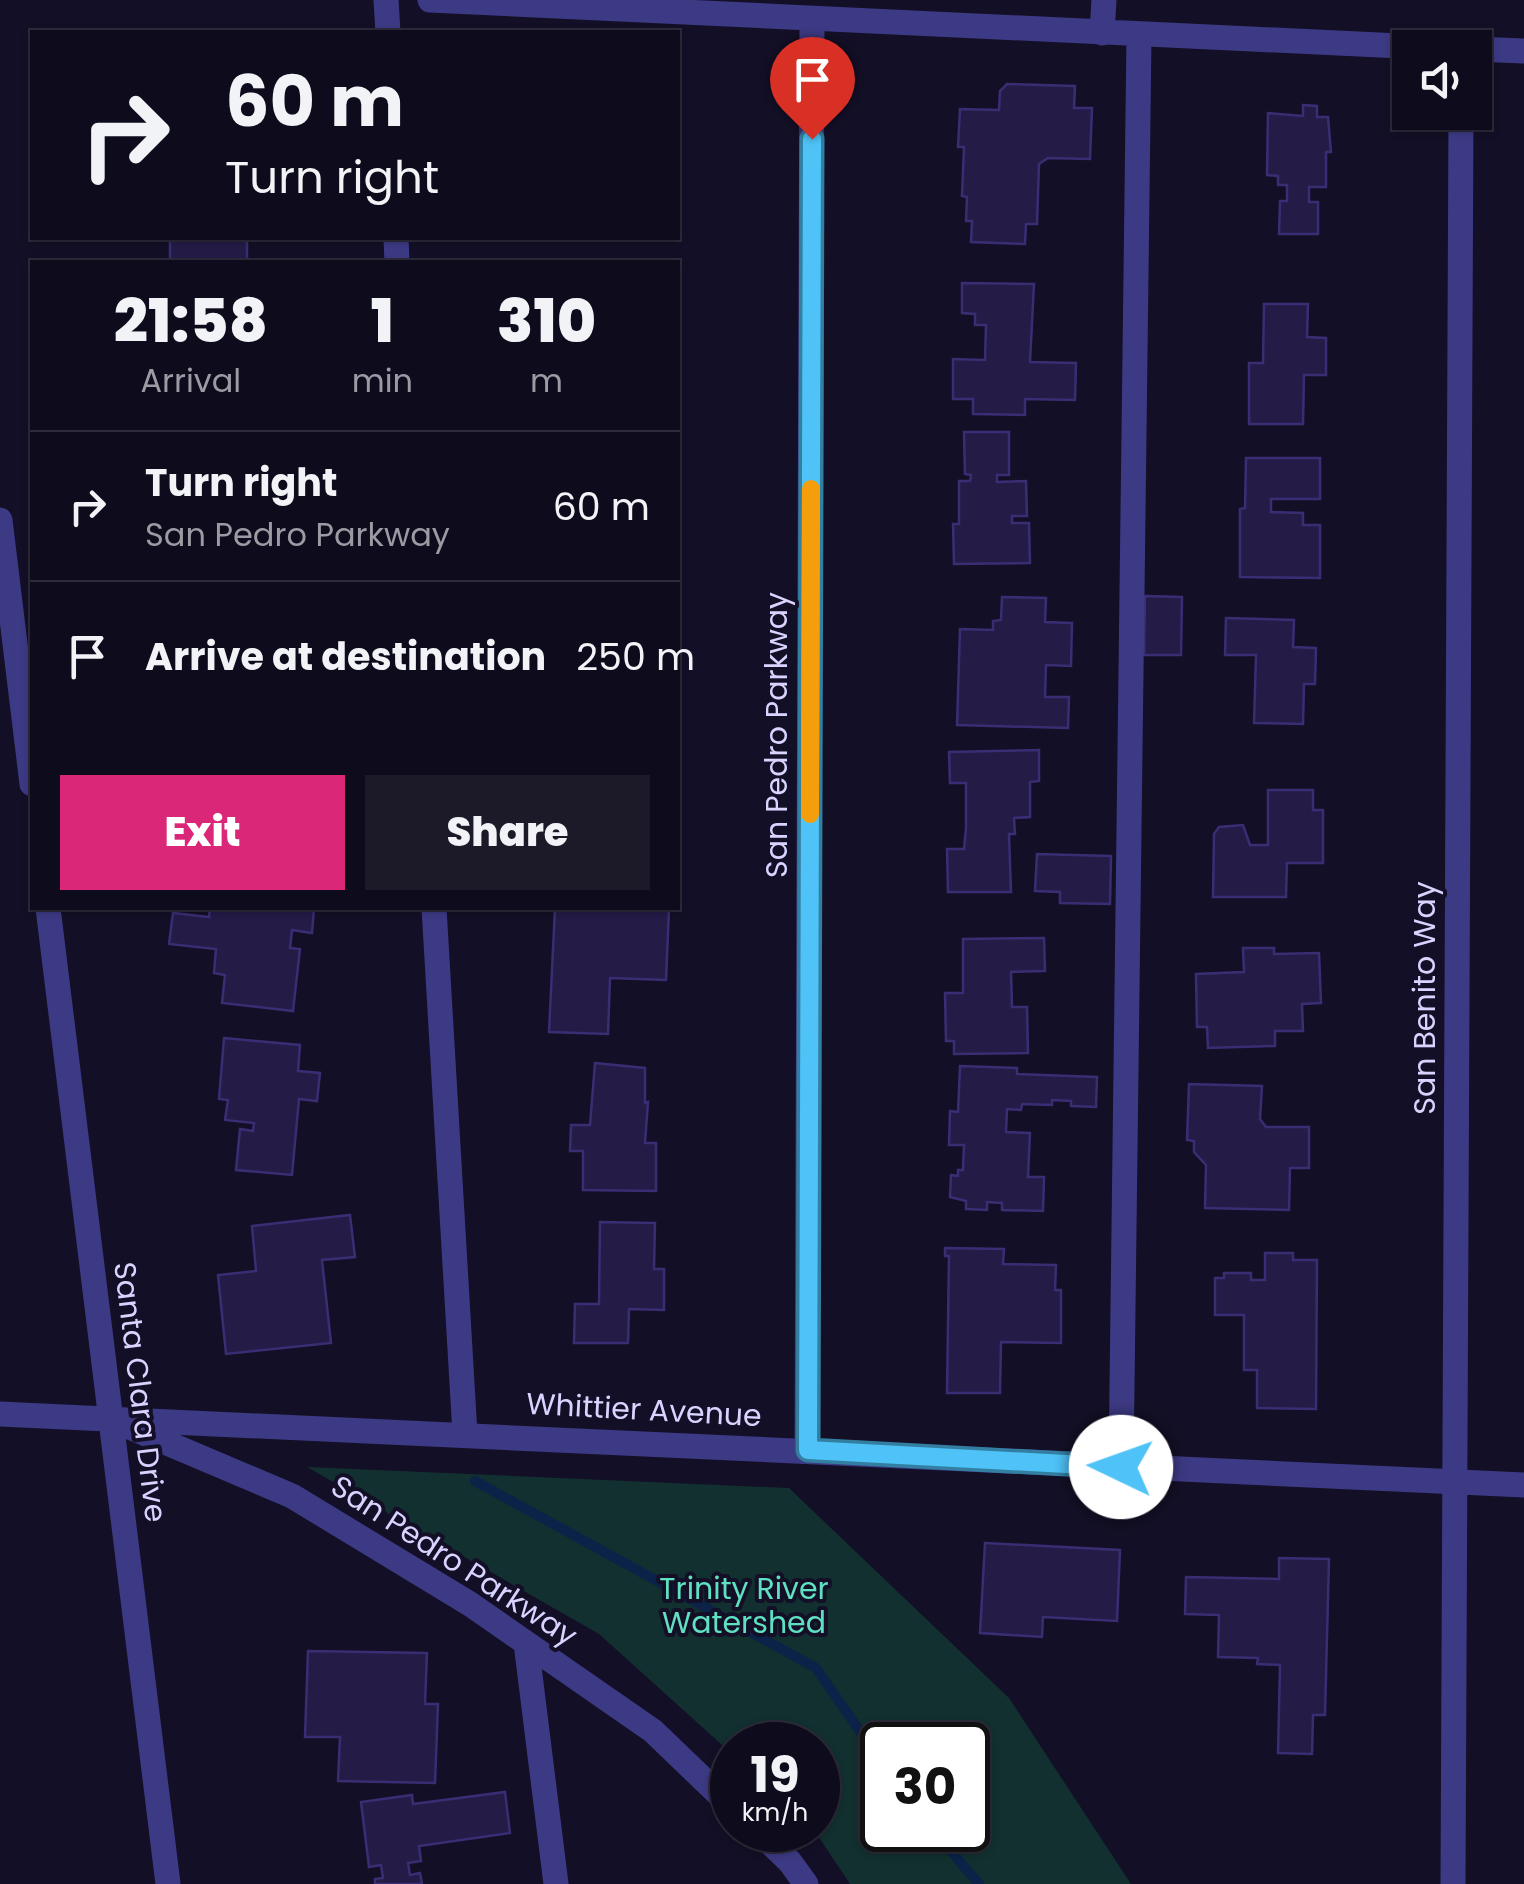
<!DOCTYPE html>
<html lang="en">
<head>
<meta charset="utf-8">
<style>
	:root { --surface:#0e0b1c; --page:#1c1929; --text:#f1f3f6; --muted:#9b9ba3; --line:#2e2b3b; --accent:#db2777 }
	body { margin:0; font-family:Poppins,sans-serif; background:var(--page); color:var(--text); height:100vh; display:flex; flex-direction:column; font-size:38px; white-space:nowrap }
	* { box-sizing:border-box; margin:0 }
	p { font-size:32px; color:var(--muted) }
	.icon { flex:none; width:55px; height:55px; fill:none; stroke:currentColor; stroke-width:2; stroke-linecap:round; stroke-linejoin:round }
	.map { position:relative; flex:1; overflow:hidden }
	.panel { position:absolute; left:30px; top:260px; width:650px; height:650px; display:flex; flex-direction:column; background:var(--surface); border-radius:0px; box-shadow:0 2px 8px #0004,0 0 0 2px var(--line) }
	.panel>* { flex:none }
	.guide { position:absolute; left:30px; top:30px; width:650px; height:210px; border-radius:0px; box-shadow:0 2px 8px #0004,0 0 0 2px var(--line); background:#0e0b1c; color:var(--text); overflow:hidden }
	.buttons { position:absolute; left:1392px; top:30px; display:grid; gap:20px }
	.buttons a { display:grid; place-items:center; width:100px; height:100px; border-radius:0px; background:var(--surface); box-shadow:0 2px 8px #0004,0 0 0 2px var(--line); font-size:50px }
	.speed { position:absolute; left:710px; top:1722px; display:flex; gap:20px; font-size:50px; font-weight:700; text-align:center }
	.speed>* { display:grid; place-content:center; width:130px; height:130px; border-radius:50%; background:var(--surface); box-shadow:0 2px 8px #0004,0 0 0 2px var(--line); line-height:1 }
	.speed small { font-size:25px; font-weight:400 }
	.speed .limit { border:5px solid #111; border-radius:15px; background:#fff; color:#111 }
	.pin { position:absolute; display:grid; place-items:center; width:85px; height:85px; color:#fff; margin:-102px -42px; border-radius:50% 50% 50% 0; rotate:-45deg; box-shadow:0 0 10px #0007 }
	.pin .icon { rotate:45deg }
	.me { position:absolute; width:110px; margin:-55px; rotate:273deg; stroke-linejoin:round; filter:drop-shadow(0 0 8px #0008) }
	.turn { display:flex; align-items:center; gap:35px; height:210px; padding:0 30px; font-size:45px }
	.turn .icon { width:130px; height:130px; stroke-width:2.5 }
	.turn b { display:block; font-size:70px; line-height:85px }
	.eta { display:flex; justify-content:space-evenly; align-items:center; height:170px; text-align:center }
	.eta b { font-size:60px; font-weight:800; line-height:70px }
	.action { display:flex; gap:20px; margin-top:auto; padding:20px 30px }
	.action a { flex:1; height:115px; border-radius:0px; background:var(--accent); color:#fff; font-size:40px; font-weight:800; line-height:115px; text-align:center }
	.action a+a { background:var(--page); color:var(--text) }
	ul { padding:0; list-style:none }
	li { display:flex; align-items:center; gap:30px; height:150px; padding:0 30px; border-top:2px solid var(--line) }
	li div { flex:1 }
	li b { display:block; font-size:38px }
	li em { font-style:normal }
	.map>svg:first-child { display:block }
	.green { fill:#12302f; fill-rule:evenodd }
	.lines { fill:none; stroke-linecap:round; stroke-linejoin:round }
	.stream { stroke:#0c2248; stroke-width:10 }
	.building { fill:#241b47; stroke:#3b2d73; stroke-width:2.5 }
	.minor { stroke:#3d3a85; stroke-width:25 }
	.route-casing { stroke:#337fa1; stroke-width:25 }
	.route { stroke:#4fc3f7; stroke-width:18 }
	.slow { stroke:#f59e0b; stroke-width:18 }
	.labels { text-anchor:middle; stroke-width:8; stroke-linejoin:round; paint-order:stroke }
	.street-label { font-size:30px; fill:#d9d4ff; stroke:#130f26 }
	.park-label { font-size:30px; fill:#5fe0c0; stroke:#130f26 }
</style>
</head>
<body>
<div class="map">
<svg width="1524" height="1884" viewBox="0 0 1524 1884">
	<rect width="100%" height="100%" fill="#130f26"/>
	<path class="green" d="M307,1467L789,1488L1009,1698L1131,1884H850L814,1830H818V1745H732V1754L599,1634ZM882,1745H968V1830H882Z"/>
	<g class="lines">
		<path class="stream" d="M475,1481L816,1668L882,1763
			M933,1830L979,1884"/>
	</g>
	<path class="building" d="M1007,84L1075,86L1074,108H1092L1090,159L1048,158L1039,164L1037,224H1026L1025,244L971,242L972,221H966L967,197L962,196L964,147H958L960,109L999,110L1000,91Z
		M1303,105L1317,106V117H1328L1331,152H1326V187H1309V202H1318V234H1279L1280,201H1287V185H1278V176L1267,175L1268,113L1303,116Z
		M170,240H247V262H170Z
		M962,283L1034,284L1030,362L1076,363L1075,400L1025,399V415L973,414V399H953V359L985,360L986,325H975V314L962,313Z
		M1264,304H1308L1307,337L1326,338V375H1304L1303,424H1249V363H1263Z
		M964,432H1009V475H997V482L1026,481L1027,516H1012V523H1029L1030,563L954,564L953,524H959V481H970L971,475L965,474Z
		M1246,458H1320V499H1271V512L1303,513V525H1320V578L1240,577V509L1245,508Z
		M1145,596L1182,597L1181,655H1144Z
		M1002,597L1046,598L1045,622L1072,623L1071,666L1046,665L1045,697H1069L1068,728L957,725L960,629L993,630V621L1001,620Z
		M1226,618L1294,620L1293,647L1316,648L1315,684H1304L1303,724L1254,723L1256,655H1225Z
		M1039,750V781L1030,782V817L1014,818L1015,834H1009L1011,892H948L947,849H964L966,828V783H950L949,752Z
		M1268,790H1313V810H1323V863H1287L1286,897H1213L1214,834L1219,827L1243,825L1250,845H1268Z
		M1037,854L1111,856L1110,904L1060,903V892L1035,891Z
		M210,908H314L312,933L292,930L290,948L300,949L293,1011L222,1003L225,975L214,973L216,949L169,944L173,913L209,917Z
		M555,908H669L666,980L610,978L608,1034L549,1032Z
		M1044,938L1045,971L1011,972L1012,1007H1027L1028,1053L954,1054V1041H946L945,993H963V939Z
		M1243,948H1274V954L1319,953L1321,1003L1302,1004L1303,1031H1275V1046L1208,1048L1207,1027H1197L1196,974L1244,972Z
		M224,1038L300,1045L298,1071L320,1073L317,1101L299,1099L292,1175L236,1170L240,1129L253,1131L254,1123L225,1120L228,1100L219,1099Z
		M595,1063L645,1068V1103L648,1102L645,1143H656V1191L583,1190V1151H570L571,1125H590Z
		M960,1066L1017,1068V1074L1097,1077L1096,1107L1071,1106V1101L1052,1100V1105L1022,1104L1021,1110L1007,1109L1006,1132L1030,1133L1028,1177H1044L1043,1211L1002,1210V1203L987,1202V1210L966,1209V1201L950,1197L951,1175L958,1176V1170H963L964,1145H949L950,1111L958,1112Z
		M1189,1084L1262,1086L1260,1119L1266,1127H1309V1168H1290L1289,1210L1205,1208L1206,1165L1194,1152V1141L1187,1140Z
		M350,1215L355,1257L322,1260L331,1343L226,1354L218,1275L256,1271L252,1226Z
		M600,1222L655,1223L654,1269H664V1310L629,1309L628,1343H574L575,1304H599Z
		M945,1248L1004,1249L1003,1264L1056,1265L1055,1290H1061V1343L1001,1342L1000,1393H947L949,1256H945Z
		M1265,1253H1293V1260H1317L1316,1409L1257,1408V1370H1244V1315H1215V1278H1224V1273H1251V1280H1265Z
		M985,1543L1120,1550L1117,1621L1043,1617L1042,1637L980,1633Z
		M1279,1558L1329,1559L1325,1715H1313L1312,1754L1278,1753L1280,1665L1257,1664L1258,1658L1218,1657L1219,1615L1185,1614L1186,1577L1279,1579Z
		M308,1651L427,1653L425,1704H438L435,1783L338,1781L340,1737H305Z
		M505,1792L510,1833L419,1846L421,1861L408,1863L410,1875L420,1873L422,1884H375V1879L383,1878L381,1865L369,1867L361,1802L412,1795L413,1804Z"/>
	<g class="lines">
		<path class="minor" d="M386,0L388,32
			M430,0L1442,48
			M1102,33L1104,0
			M1475,49L1524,51
			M396,238L397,262
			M0,520L32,784
			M48,908L168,1884
			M434,908L465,1434
			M0,1414L1524,1485
			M127,1426L292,1496L470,1604L653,1731L732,1807
			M807,1450L812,20
			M1121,1467L1139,35
			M526,1643L556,1884
			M757,1830L790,1862L806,1884
			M1453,1884L1461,112"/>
	</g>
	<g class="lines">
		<g class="route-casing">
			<path id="route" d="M812,139L808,1450L1121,1467"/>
		</g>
		<use href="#route" class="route"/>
		<path class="slow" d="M810,814L811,489"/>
	</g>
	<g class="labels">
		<g class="street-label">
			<text transform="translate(777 735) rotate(-90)" y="10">San Pedro Parkway</text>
			<text transform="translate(1425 998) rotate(-90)" y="10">San Benito Way</text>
			<text transform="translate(140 1392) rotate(83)" y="10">Santa Clara Drive</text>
			<text transform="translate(644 1410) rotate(3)" y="10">Whittier Avenue</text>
			<text transform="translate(454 1561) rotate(33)" y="10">San Pedro Parkway</text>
		</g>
		<g class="park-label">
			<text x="744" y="1599">Trinity River<tspan x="744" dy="34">Watershed</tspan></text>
		</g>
	</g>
</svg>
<div class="buttons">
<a><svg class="icon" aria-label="sound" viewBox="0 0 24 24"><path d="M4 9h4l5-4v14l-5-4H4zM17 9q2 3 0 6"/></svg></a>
</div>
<div class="speed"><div>19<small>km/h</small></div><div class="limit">30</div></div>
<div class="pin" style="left:812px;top:139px;background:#d93025"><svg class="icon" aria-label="arrive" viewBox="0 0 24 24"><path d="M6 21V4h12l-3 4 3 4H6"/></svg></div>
<svg class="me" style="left:1121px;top:1467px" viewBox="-20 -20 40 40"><circle r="19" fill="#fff"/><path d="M0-13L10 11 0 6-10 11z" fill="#4fc3f7"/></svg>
<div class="guide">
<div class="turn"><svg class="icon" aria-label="right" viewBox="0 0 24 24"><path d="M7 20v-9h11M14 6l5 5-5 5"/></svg><div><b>60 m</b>Turn right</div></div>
</div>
<section class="panel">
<div class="eta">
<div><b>21:58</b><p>Arrival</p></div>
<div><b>1</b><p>min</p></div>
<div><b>310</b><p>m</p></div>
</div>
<ul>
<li><svg class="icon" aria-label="right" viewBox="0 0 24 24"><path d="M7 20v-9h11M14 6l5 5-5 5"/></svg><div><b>Turn right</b><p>San Pedro Parkway</p></div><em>60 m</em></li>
<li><svg class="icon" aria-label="arrive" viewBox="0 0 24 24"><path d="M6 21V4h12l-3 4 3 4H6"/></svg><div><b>Arrive at destination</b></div><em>250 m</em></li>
</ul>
<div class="action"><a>Exit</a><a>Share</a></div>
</section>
</div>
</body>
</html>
